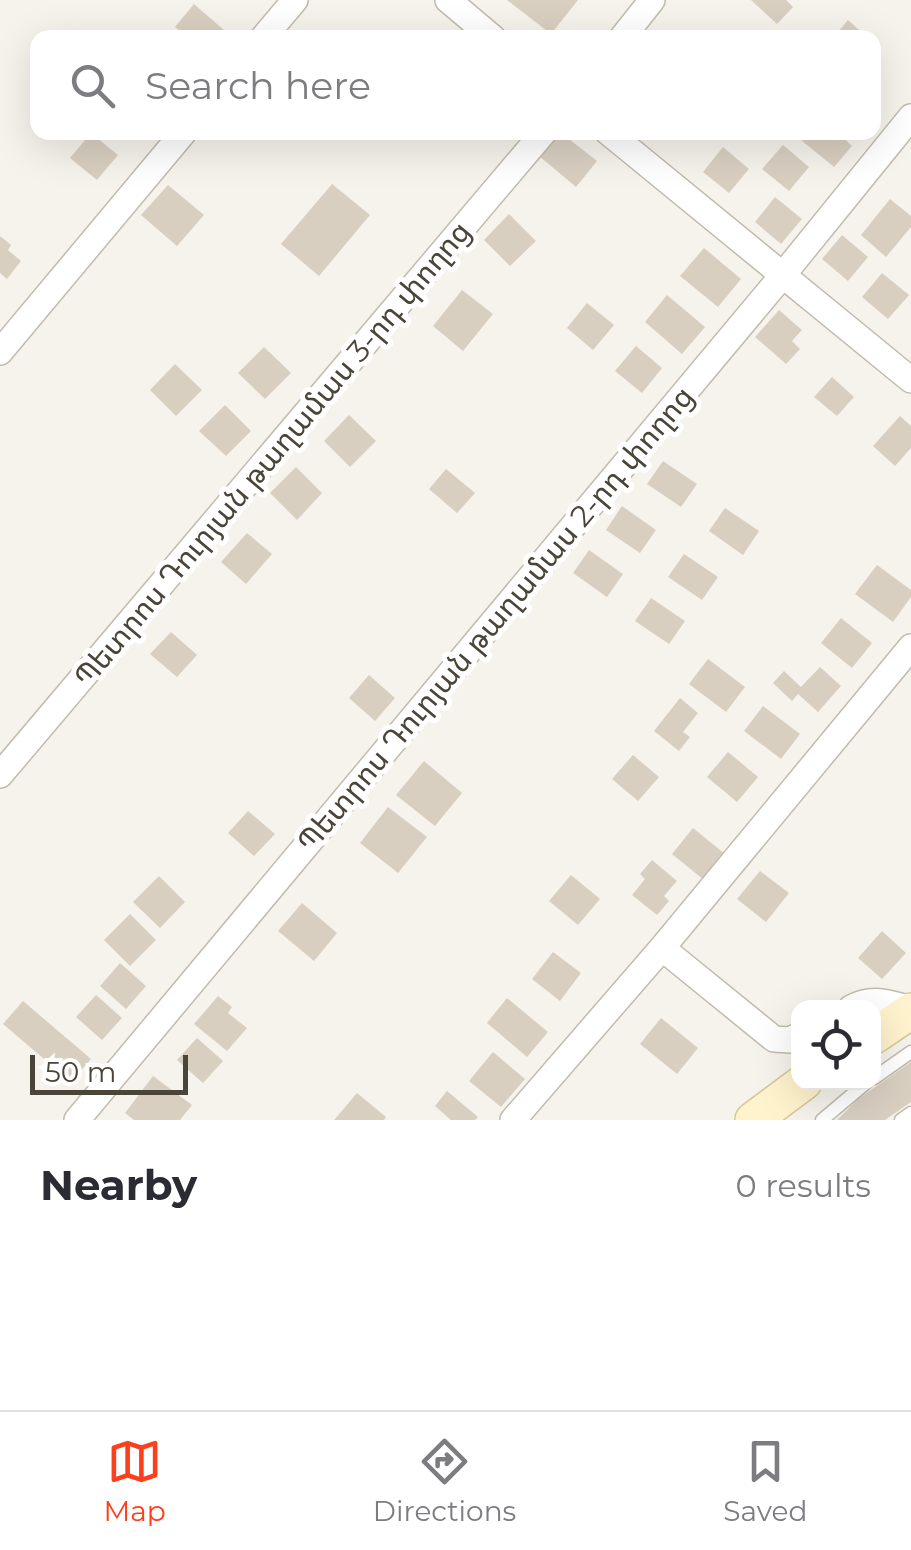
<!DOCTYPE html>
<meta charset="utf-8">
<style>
body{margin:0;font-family:Montserrat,"Noto Sans Armenian",sans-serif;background:#f7f7f7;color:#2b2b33}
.controls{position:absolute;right:30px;bottom:30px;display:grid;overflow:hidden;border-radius:20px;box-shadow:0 10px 40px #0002}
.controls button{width:90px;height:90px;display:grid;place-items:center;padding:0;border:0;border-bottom:2px solid #e1e1e2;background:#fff;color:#2b2b33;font:50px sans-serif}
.scale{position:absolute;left:30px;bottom:25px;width:158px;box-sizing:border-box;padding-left:10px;border:5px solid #4b4439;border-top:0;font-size:28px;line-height:35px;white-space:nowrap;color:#4b4439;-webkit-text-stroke:8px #fff;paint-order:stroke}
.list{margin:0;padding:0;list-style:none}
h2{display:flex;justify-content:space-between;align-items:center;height:130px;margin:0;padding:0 40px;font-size:42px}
h2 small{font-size:32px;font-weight:400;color:#7c7c81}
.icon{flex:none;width:55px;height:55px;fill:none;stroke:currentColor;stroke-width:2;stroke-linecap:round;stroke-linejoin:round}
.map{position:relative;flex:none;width:911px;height:1120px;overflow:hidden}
.search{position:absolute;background:#fff;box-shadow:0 10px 40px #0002;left:30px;right:30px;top:30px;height:110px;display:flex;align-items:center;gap:25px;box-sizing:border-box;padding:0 35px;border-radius:20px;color:#7c7c81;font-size:38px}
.sheet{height:290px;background:#fff}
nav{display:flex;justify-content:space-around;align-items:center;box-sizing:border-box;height:140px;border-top:2px solid #e1e1e2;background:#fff;font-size:28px;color:#7c7c81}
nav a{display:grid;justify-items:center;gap:5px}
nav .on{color:#fc3f1d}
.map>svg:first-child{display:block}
.building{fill:#d8cfc1}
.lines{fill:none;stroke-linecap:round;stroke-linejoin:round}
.lane-casing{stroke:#c2bbae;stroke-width:15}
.street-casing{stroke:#c2bbae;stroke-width:28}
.secondary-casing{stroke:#d6c79b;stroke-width:38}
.lane{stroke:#fff;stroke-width:12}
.street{stroke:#fff;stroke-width:25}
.secondary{stroke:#fff3cd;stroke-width:35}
.labels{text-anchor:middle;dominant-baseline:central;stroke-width:10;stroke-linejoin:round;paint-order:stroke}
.street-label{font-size:30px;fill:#4b4439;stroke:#fff}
</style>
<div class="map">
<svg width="911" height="1120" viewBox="0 0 911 1120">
<rect width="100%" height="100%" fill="#f6f3ec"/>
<path class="building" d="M507,0H578L551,34Z
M751,0H786L793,7L777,24Z
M194,4L225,31L219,38H188L175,27Z
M848,20L868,38H833Z
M560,132L597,161L576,187L539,156Z
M809,132H837L852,146L834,167L802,141Z
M91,133L118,155L97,180L70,158Z
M783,145L809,167L789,191L762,169Z
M723,147L749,169L729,193L703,172Z
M332,184L370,215L319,276L281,244Z
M168,185L204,215L177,246L141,215Z
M775,197L802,219L781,244L755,222Z
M890,199L911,216V227L886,257L861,235Z
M509,214L536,241L510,266L484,240Z
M842,235L868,257L848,281L822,259Z
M0,236L11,245L8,250L21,261L7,279L0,273Z
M704,248L741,279L718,307L680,276Z
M882,273L909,295L888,319L862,297Z
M462,290L493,314L463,351L433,326Z
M667,295L705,327L682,354L645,322Z
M587,303L614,325L593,350L567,328Z
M779,310L802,330L792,341L800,349L786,364L755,337Z
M636,346L662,368L642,393L615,371Z
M264,347L291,373L265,399L238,373Z
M175,364L202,390L176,416L150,390Z
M832,377L854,397L837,416L814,397Z
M225,405L251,431L226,456L199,431Z
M349,415L376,441L350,467L324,441Z
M900,416L911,426V448L895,466L873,446Z
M663,461L697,484L681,507L647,484Z
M296,467L322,493L297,520L270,493Z
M446,469L475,493L457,513L429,489Z
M622,506L656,530L640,553L606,530Z
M725,508L759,531L743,555L709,531Z
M247,533L272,554L246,584L221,562Z
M589,550L623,574L607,597L573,573Z
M684,554L718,577L702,600L668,577Z
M877,565L911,590V597L893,622L855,594Z
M651,598L685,621L669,644L635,621Z
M841,618L872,643L852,668L821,643Z
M171,632L197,655L177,677L150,654Z
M708,659L745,687L726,712L689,684Z
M820,667L841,686L818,712L798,694L792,701L773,683L784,671L801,687Z
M369,675L395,698L375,721L349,698Z
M680,698L698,713L683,732L690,737L679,751L654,731Z
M763,706L800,734L781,759L744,731Z
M728,752L758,777L737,802L707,777Z
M633,755L659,777L638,801L612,779Z
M424,761L462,793L435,826L396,795Z
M388,807L427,837L398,873L360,843Z
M248,811L275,834L254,856L228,833Z
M693,828L725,854L704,880L672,854Z
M652,860L677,881L664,896L669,901L657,915L632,895L645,879L640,874Z
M760,871L789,893L766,922L737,899Z
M571,875L600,899L578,925L549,901Z
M159,876L185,902L160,928L133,902Z
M302,903L337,933L314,961L278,931Z
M130,914L156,940L130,966L104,940Z
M882,931L906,953L882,979L858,958Z
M553,952L581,973L560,1001L532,979Z
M120,963L146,986L126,1009L100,986Z
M96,995L122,1018L102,1040L76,1017Z
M218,996L232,1007L228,1013L247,1028L227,1051L194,1024Z
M507,998L548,1032L527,1057L487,1023Z
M23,1001L91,1059L71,1082L3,1024Z
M661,1018L698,1048L677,1074L640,1044Z
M197,1038L223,1061L203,1083L177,1060Z
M493,1052L525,1079L501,1107L469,1081Z
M911,1062V1102L885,1120H837L858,1099Z
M153,1076L192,1105L180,1120H134L125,1113Z
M447,1091L478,1117L475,1120H451L435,1106Z
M357,1093L386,1117L384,1120H334Z"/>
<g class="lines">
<g class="lane-casing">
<path id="lane" d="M874,1078L911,1052
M822,1120L867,1082
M901,1120L911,1113"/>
</g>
<g class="street-casing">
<path id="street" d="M448,0L493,38
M263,38L295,0
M622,38L652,0
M608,132L911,380
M0,352L184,132
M0,775L544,132
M662,948L774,1039L790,1040L798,1036
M851,1008C873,996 888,1003 911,1009
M77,1120L782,276L911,117
M513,1120L662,948L911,647"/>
</g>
<g class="secondary-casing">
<path id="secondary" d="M874,1036L911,1011
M753,1120L804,1082"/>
</g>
<use href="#lane" class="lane"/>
<use href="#street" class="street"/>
<use href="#secondary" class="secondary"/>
</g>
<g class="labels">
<g class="street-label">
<text transform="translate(272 454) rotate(-50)">Պետրոս Դուրյան թաղամաս 3-րդ փողոց</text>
<text transform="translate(495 619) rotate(-50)">Պետրոս Դուրյան թաղամաս 2-րդ փողոց</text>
</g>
</g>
</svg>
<div class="controls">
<button><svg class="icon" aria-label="locate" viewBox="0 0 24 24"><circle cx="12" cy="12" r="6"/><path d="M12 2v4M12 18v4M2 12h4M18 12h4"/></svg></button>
</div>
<div class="scale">50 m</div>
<div class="search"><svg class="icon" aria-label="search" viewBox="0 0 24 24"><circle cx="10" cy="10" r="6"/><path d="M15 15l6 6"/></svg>Search here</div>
</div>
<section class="sheet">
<h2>Nearby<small>0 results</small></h2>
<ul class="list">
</ul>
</section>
<nav>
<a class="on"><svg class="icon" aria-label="map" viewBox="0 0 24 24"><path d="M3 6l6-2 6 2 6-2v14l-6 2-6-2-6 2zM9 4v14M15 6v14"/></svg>Map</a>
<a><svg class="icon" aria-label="directions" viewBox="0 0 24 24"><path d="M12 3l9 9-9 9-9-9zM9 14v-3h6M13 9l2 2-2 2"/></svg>Directions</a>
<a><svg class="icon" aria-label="saved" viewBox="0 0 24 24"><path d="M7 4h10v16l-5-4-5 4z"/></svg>Saved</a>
</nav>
